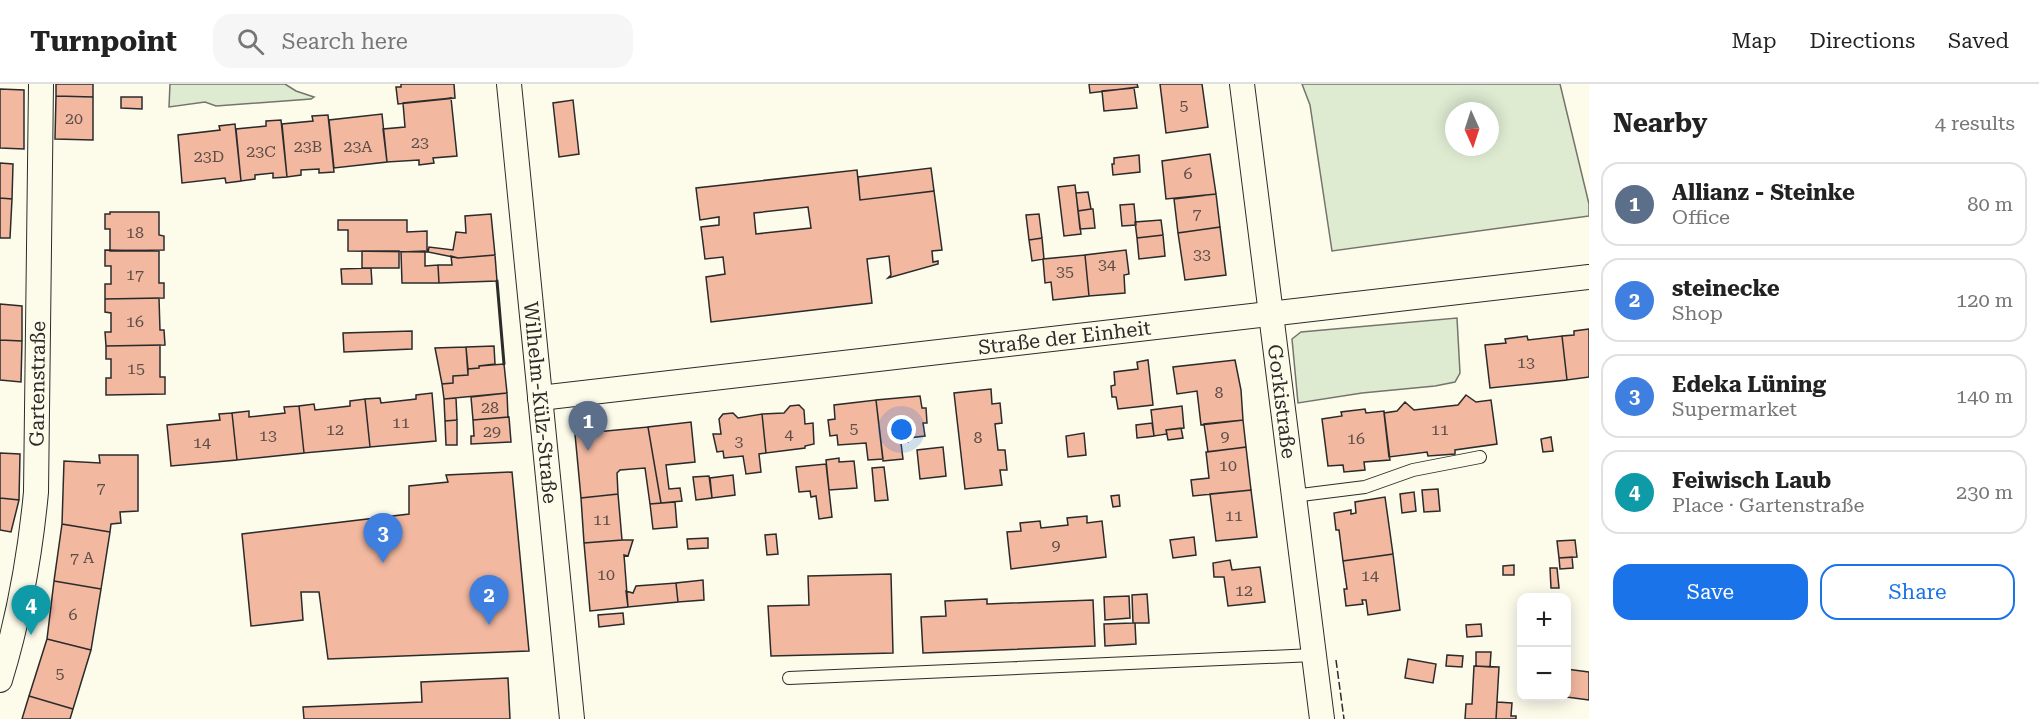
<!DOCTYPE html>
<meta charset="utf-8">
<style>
body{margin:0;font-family:"Roboto Serif",serif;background:#f6f6f6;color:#222}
.controls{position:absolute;right:18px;bottom:18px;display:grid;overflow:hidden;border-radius:12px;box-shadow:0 3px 15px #0003}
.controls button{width:54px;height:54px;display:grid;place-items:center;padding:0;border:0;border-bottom:2px solid #e0e0e0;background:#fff;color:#222;font:30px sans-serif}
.compass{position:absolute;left:1445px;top:18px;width:54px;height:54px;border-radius:50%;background:#fff;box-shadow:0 3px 15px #0003;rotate:177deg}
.you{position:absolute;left:902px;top:346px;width:21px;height:21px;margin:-15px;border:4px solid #fff;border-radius:50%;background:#1a73e8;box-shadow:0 0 0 9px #1a73e833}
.badge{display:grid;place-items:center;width:39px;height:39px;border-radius:50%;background:#1a73e8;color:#fff;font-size:20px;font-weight:700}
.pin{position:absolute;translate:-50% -50px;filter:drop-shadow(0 2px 3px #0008)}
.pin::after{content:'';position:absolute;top:32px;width:21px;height:18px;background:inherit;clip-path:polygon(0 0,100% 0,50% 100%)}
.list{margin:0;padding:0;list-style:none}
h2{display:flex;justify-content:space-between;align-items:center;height:78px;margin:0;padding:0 24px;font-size:26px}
h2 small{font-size:20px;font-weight:400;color:#767676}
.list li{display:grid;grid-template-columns:39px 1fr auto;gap:18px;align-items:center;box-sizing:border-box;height:84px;margin:0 12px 12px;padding:0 12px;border:2px solid #e0e0e0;border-radius:18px}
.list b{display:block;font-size:22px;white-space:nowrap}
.list p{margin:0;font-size:20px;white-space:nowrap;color:#767676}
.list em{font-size:20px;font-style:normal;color:#767676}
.actions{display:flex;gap:12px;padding:18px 24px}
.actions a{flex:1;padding:14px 0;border:2px solid #1a73e8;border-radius:18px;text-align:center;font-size:21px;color:#1a73e8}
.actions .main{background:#1a73e8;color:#fff}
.icon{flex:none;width:33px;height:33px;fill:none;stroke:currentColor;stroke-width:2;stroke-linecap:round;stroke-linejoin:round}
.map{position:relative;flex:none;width:1589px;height:635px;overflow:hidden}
header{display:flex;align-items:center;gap:36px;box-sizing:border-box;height:84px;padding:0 30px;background:#fff;border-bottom:2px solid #e0e0e0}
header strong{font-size:28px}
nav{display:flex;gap:33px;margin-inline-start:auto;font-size:21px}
.search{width:420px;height:54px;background:#f6f6f6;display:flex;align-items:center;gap:15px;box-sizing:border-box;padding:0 21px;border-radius:18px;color:#767676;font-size:22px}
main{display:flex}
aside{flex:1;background:#fff}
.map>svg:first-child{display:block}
.green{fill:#deebd1;stroke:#74746e;stroke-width:1.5;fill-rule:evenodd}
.building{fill:#f2b8a0;stroke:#2b2b2b;stroke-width:1.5;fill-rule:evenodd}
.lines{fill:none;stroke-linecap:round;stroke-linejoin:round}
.lane-casing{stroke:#2b2b2b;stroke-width:14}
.street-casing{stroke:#2b2b2b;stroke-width:26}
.lane{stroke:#fdfbea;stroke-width:12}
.street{stroke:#fdfbea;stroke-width:24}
.fence{stroke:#2b2b2b;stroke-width:1.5;stroke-dasharray:8 3;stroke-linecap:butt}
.wall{stroke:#2b2b2b;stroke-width:3}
.labels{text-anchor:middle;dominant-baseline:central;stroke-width:4.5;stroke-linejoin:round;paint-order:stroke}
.number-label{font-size:16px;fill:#5d4e48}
.street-label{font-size:20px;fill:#2b2b2b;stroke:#fdfbea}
</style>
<header>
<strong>Turnpoint</strong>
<div class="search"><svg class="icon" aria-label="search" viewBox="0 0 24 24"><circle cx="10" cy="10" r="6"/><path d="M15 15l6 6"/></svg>Search here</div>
<nav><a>Map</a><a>Directions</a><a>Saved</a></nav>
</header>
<main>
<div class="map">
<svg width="1589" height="635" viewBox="0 0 1589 635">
<rect width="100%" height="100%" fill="#fdfbea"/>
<path class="green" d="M170,0H285L296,7L314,13L311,15L216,22L205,18L169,23Z
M1302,0H1560L1589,120V132L1332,167L1310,21ZM1454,27H1490V63H1454Z
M1457,234L1460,289L1455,298L1435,302L1362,309L1298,319L1292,255L1301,248Z"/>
<path class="building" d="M56,0H93V13L56,12Z
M401,0H454L455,14L398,20L396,3H401Z
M1089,0H1137L1138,3L1090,9Z
M1160,0H1202L1208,43L1166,49Z
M1134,4L1137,24L1104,27L1102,7Z
M0,5L24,6V65L0,64Z
M56,12L93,13V56L55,55Z
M121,13H142V25L121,24Z
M451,14L457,72L433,74L434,79L419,81V76L387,78L383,45L405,43L403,19Z
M573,16L579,70L559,73L553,19Z
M382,30L387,78L334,84L329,36Z
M328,31L334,88L319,89V85L301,86V91L287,93L282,40L313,37L312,32Z
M281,36L287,93L273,94V89L255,91V95L241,97L236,45L266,42V37Z
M235,40L241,97L226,99L225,94L182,99L178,51L220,46L219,42Z
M1210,70L1216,110L1166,115L1162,77Z
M1139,71L1140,88L1113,91L1112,80H1114V74Z
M0,79L13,80L12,115L0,114Z
M931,84L934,107L860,116L858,93Z
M857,86L860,116L934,107L942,166L932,167L933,178L938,177V180L888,194L891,191L889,172L867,175L872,219L711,238L706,193L725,190L723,173L705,175L701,143L719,141V133L700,136L696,104ZM808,123L811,144L756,150L754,129Z
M1075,101L1081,150L1064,152L1058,103Z
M1088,108L1091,125L1078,127L1076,109Z
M1216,110L1220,143L1178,149L1174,115Z
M0,114L12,115L10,154H0Z
M1134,120L1136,141L1122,142L1120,121Z
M1091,125H1093L1095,144L1080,145L1078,127Z
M110,128H159V151L164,152V166L110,167V145H105V130H110Z
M491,130L495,171L458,174L428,168L429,163L453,166L456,148L466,149L465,132Z
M1039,130L1042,154L1029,156L1026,131Z
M338,136H407V148L427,147V168L348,167V146H338Z
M1161,136L1163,151L1137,154L1135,138Z
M1220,143L1226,191L1185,196L1178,149Z
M1163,151L1165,172L1139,175L1137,154Z
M1042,154L1044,175L1032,177L1029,156Z
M105,166L159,167V199H164V214L105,215V200H111V182H105Z
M1126,166L1129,190L1124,191L1125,209L1089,212L1085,171Z
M362,167H399V184H362Z
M425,167V182L438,181L439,199H402L401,168Z
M495,171L497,197L439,199L438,181H452L451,172L458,174Z
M1085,171L1089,212L1053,216L1051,198L1045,199L1043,175Z
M371,184L372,200H342L341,185Z
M159,214L160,246H164L165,261L106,262L105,248H111V229L105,228V215Z
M0,220L22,222V257L0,256Z
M1589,245V293L1567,296L1562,252L1574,251V247Z
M412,247V265L344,268L343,249Z
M1527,252L1528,256L1562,252L1567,296L1490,304L1485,261L1506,259L1505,255Z
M0,256L22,257L21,298L0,296Z
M160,261V293H165V310L106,311V294H111V275H106V262Z
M494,262L495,280L479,282V284L468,285L466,263Z
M466,263L468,291L453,292V299L442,300L435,264Z
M1148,276L1153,321L1118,325L1116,313H1112L1111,302L1115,301L1114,288L1138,285L1137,278Z
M1235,276L1241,306L1243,336L1201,341L1197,307L1177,310L1173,283Z
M504,280L507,309L444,315L442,300L453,299V292L468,291V285L479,284V282Z
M991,305L992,320L1000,319L1002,339L995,340L998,366H1005L1007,386H1000L1002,401L965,405L954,309Z
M432,309L436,357L370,363L365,315L380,314L381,319L416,315V311Z
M507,309L508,333L473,336L471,313Z
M1466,311L1476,318L1491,316L1497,360L1455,366V370L1428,372L1427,368L1389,373L1384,329L1397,327L1405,318L1414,326L1458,321Z
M920,312L922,324H926L927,339H923L925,352L908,354V358L901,359L903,375L883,377L876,316Z
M456,314L457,336L445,337L444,315Z
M365,315L370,363L304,369L299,322L314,320L315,326L350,322V317Z
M876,316L883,375L868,376L866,359L838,361L837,351L830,352L828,336L835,335L834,321Z
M799,321L804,326L805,340L813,339L814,360L805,362V364L766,369L762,330L784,329L790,322Z
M299,322L304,369L237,376L232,329L249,327V333L285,329L284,323Z
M1182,322L1184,344L1166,346L1167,350L1154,352L1151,326Z
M1365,325L1366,329L1384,327L1390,376L1364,378L1365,386L1344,388L1343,381L1328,382L1322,335L1342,332L1341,328Z
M232,329L237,376L171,382L167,341L220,336L219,330Z
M733,329L738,334L762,330L766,369L759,370L761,388L746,390L743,372L724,374L723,367L717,368L713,350H721L719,335L723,330Z
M509,333L511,358L471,360V352H474L473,336Z
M457,336V361H446L445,337Z
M1243,336L1246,363L1208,368L1204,340Z
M691,338L695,378L666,381L669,405L680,404L682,417L661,419L648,343Z
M1152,339L1154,352L1137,354L1136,341Z
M648,343L661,419L650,420L645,384L620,386L617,389L618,410L581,414L575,350Z
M1181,344L1183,354L1168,356L1166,346Z
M1084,349L1086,371L1068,373L1066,352Z
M1551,353L1553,367L1543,368L1541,355Z
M943,363L946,392L920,395L917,366Z
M1246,363L1251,406L1193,412L1191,396L1209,394L1206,368Z
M0,369L20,370L19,416L0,414Z
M99,371H138V427L120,428L121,439L111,440L110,448L62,440L64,377L100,379Z
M839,374V378L854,377L857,404L829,406L826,376Z
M826,380L832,433L819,435L816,412L811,413L810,407L799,408L796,383Z
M884,383L888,416L875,417L872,384Z
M512,388L529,567L328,575L319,508H301L303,536L251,542L242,450L409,430V402L448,398L446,391Z
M733,391L735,411L712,414L710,394Z
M709,392L712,414L696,416L693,393Z
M1438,405L1440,427L1424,428L1422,406Z
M1251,406L1257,453L1216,457L1210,410Z
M1414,408L1416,427L1402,429L1400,410Z
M618,410L622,456L584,459L581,414Z
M1119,411L1120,422L1113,423L1111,412Z
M1385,413L1393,470L1343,477L1339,446H1336L1334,429L1351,426V430L1356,429L1355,418Z
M0,414L19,416L11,448L0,446Z
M675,418L677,443L653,445L650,420Z
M1087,432V439L1102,437L1106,473L1011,485L1007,448L1021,447L1020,439L1040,437L1041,444L1068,441L1067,434Z
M62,440L110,448L101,505L54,497Z
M776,450L778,470L767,471L765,451Z
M1194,453L1196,471L1173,474L1170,456Z
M708,454V464L688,465L687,455Z
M622,456H633L628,472L624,471L628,523L590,527L584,459Z
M1575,456L1577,473L1559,474L1557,457Z
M1393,470L1400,526L1368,531L1366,516H1362L1363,520L1346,522L1344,505H1347L1343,477Z
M1572,473L1573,484L1560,485L1559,474Z
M1230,476L1232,486L1260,483L1265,518L1228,522L1224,493H1214L1213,479Z
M1514,481V491H1503V482Z
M1550,484H1557L1559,504H1551Z
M891,490L893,569L771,572L768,522L809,521L808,492Z
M703,496L704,516L678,518L676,499Z
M54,497L101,505L91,566L47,555Z
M676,499L678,518L628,523L626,507L633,509L636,502Z
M1147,510L1149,539H1133L1132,511Z
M1129,512L1130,534L1105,536L1104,513Z
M987,515V520L1093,516L1095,562L923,569L921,533L946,532L945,517Z
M623,529L624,540L599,543L598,531Z
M1133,539H1135L1136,560L1105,562L1104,540Z
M1481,540L1482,552L1467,553L1466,541Z
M47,555L91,566L73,625L29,612Z
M1476,568H1491L1490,583L1476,582Z
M1447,571L1463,572L1462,583L1446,582Z
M1408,575L1436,580L1433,599L1405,594Z
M1474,582L1499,583L1496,635H1465L1466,620H1472Z
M1566,585L1589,588V616L1559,612H1566Z
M508,594L510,635H304L303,623L422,618L421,598Z
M29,612L73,625L70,635H22Z
M1497,618L1512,619L1511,632H1516V635H1496Z"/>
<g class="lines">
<g class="lane-casing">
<path id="lane" d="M1293,412L1365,403L1413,386L1480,373
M789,594L1314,571"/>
</g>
<g class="street-casing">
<g id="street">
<path id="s1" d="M509,0L572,635"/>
<path id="s2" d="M1242,0L1322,635"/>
<path id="s3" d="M540,314L1589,193"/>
<path id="s4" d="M0,596C19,534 30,472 36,408L41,0"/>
</g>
</g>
<use href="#lane" class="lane"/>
<use href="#street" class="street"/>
<path class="fence" d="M1336,576L1344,635"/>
<path class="wall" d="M497,197L504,280"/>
</g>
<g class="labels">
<g class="number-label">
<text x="1184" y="21">5</text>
<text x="74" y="34">20</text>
<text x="420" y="58">23</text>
<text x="308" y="62">23B</text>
<text x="358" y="62">23A</text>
<text x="261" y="67">23C</text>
<text x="209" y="72">23D</text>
<text x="1188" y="89">6</text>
<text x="1197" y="129">7</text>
<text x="135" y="148">18</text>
<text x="1202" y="170">33</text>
<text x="1107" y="180">34</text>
<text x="1065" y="187">35</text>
<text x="135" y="190">17</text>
<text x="135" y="237">16</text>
<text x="1526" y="278">13</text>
<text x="136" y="284">15</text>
<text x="1219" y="308">8</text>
<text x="490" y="323">28</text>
<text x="401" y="338">11</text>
<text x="854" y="344">5</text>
<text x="335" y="345">12</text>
<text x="1440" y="345">11</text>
<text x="492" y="347">29</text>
<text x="789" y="350">4</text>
<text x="268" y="351">13</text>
<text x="1225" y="352">9</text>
<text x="978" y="353">8</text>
<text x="1356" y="354">16</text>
<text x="739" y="357">3</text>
<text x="202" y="358">14</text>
<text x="1228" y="381">10</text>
<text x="101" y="403">7</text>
<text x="1234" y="431">11</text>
<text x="602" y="435">11</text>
<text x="1056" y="461">9</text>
<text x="82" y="473">7 A</text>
<text x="606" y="490">10</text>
<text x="1370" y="491">14</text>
<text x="1244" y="506">12</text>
<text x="73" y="530">6</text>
<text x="60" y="589">5</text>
</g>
<g class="street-label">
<text stroke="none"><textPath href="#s3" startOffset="528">Straße der Einheit</textPath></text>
<text stroke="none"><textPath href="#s4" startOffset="300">Gartenstraße</textPath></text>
<text stroke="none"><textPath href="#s1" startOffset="320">Wilhelm-Külz-Straße</textPath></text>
<text stroke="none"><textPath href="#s2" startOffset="320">Gorkistraße</textPath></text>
</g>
</g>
</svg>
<div class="controls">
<button>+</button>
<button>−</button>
</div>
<svg class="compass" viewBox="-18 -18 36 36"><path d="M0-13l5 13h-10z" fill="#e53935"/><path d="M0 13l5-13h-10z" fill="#767676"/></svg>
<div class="you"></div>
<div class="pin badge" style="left:588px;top:367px;background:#5c6f8a">1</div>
<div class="pin badge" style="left:489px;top:541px;background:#3f7fe0">2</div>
<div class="pin badge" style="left:383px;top:479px;background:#3f7fe0">3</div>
<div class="pin badge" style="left:31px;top:551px;background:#0f9aa8">4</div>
</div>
<aside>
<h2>Nearby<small>4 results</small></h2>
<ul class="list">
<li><span class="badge" style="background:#5c6f8a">1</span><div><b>Allianz - Steinke</b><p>Office</p></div><em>80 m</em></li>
<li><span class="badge" style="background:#3f7fe0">2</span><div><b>steinecke</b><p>Shop</p></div><em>120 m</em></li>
<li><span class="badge" style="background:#3f7fe0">3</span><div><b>Edeka Lüning</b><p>Supermarket</p></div><em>140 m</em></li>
<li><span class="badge" style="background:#0f9aa8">4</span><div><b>Feiwisch Laub</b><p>Place · Gartenstraße</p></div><em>230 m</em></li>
</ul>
<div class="actions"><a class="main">Save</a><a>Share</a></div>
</aside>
</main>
